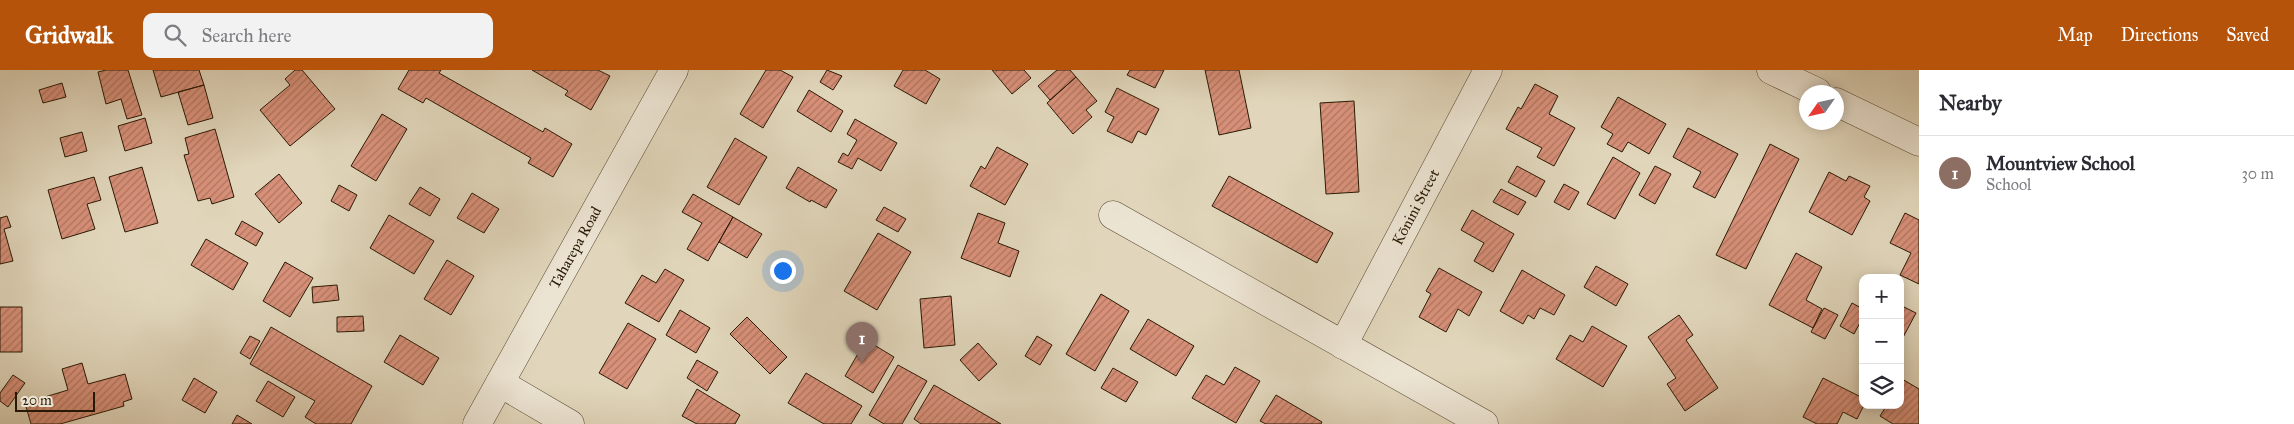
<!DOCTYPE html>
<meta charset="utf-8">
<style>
body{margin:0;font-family:"IM FELL Great Primer",serif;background:#f2f2f3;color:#2b2b33}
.controls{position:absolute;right:15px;bottom:15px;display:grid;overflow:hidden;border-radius:10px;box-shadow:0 2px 12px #0003}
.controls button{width:45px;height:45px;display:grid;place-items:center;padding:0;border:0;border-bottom:1px solid #e1e1e2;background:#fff;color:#2b2b33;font:25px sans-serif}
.compass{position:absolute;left:1799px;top:15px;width:45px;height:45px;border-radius:50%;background:#fff;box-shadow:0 2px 12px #0003;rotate:236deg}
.scale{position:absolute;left:15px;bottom:12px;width:80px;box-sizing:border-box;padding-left:5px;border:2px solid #291904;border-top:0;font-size:14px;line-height:18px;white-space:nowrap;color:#291904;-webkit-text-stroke:4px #ece4d3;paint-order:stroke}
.you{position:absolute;left:782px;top:200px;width:18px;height:18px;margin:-12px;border:4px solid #fff;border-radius:50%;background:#1a73e8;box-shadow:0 0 0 8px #1a73e833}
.badge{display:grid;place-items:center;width:32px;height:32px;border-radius:50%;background:#b45309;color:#fff;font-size:16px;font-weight:700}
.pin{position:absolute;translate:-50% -41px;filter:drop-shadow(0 1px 2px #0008)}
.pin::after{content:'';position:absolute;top:26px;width:18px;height:15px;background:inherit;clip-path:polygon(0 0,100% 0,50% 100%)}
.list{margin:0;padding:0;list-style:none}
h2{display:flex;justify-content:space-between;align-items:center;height:65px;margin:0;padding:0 20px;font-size:21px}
h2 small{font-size:16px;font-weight:400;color:#7c7c81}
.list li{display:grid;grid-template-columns:32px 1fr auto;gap:15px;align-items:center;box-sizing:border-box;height:75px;padding:0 20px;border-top:1px solid #e1e1e2}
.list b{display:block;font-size:19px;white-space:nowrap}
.list p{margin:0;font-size:16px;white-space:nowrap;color:#7c7c81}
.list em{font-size:16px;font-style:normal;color:#7c7c81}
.icon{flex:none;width:28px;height:28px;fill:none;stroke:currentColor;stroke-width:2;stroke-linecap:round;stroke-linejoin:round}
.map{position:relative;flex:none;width:1919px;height:354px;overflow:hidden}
header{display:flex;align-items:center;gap:30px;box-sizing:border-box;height:70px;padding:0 25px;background:#b45309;color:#fff}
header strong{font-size:24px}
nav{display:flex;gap:28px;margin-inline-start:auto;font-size:18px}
.search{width:350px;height:45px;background:#f2f2f3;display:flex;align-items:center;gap:12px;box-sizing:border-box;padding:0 18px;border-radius:10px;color:#7c7c81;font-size:19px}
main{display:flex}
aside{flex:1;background:#fff}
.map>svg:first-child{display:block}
.building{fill:url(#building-hatch);stroke:#291904}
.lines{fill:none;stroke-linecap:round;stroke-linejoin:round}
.minor-casing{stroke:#574832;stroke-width:29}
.minor{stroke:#ece4d3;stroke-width:28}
.labels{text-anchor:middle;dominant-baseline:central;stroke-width:5;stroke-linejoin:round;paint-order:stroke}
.street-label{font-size:15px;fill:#291904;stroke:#ece4d3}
</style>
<header>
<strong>Gridwalk</strong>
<div class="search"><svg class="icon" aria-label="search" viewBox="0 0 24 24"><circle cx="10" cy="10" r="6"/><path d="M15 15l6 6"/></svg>Search here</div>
<nav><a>Map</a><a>Directions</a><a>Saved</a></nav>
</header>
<main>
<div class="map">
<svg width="1919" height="354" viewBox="0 0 1919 354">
<defs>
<pattern id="building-hatch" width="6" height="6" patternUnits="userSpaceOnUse" patternTransform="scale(1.25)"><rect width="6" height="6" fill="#d89079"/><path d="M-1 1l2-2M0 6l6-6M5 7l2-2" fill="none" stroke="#af7561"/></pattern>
</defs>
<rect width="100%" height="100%" fill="#e1d6bb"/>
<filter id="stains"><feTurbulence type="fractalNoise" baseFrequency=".004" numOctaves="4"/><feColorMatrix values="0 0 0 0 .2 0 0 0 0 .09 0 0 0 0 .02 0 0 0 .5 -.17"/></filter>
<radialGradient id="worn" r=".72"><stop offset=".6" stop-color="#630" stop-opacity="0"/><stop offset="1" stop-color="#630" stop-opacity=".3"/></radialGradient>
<path class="building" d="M106,0H128L142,45L127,49L121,29L106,34L98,2Z
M153,0H199L204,15L161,27Z
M295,0H302L335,39L290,76L260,40L290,15L285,9Z
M409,0H441L439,3L543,62L545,58L572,74L553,107L528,93L531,88L426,28L423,33L398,19Z
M532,0H598L610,6L591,40L565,25L568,21Z
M766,0H780L793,7L763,58L740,44Z
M827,0L842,6L833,20L820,12Z
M903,0H925L940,9L926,34L894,16Z
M992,0H1024L1031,8L1012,24Z
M1057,0H1070L1076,7L1050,30L1038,16Z
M1130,0H1164L1155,18L1127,5Z
M1205,0H1239L1251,58L1219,65Z
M1076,7L1097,31L1086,40L1092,47L1073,64L1047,33Z
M62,13L66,27L43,33L39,20Z
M1535,14L1558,26L1549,44L1575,58L1554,96L1537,87L1542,78L1506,59L1518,37L1521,39Z
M204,15L213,48L188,55L178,22Z
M1117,18L1159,39L1146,65L1138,61L1132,73L1107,61L1114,47L1105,42Z
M809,20L843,41L831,62L797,41Z
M1618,27L1666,54L1649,84L1628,72L1622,82L1607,74L1613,64L1601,57Z
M1354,31L1359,122L1326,124L1320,33Z
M382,44L407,59L376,111L351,96Z
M145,48L152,73L125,81L118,56Z
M855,49L897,73L881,101L858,88L852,99L838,92L843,83L848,86L857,70L847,64Z
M1688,58L1738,84L1715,128L1693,117L1701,102L1673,87Z
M215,59L234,127L212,134L210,128L198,131L184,85L189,84L185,68Z
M82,62L87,81L65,87L60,68Z
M735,68L767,87L739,135L707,117Z
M1770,74L1799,89L1746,199L1716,185Z
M997,77L1028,94L1005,135L970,116L981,96L985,99Z
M1613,87L1640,103L1615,149L1587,134Z
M1517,96L1545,111L1536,127L1508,112Z
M1655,96L1671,104L1655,134L1639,125Z
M142,97L158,153L125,162L109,107Z
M798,97L837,120L826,138L811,130L810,132L786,118Z
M1829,102L1846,111L1849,106L1870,116L1864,127L1870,131L1852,165L1809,142Z
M279,104L302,133L279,153L255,124Z
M1229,106L1333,163L1317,193L1212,136Z
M94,107L101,130L87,134L95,159L62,169L48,120Z
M1564,114L1579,122L1569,140L1554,132Z
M339,115L357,125L349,141L331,131Z
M420,117L440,129L430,146L409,134Z
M1501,119L1526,132L1518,145L1493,132Z
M472,123L499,139L484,163L457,148Z
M693,124L733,147L708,191L687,179L702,153L682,142Z
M884,137L906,149L898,162L876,150Z
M1472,140L1514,164L1493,202L1474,191L1484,173L1461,160Z
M978,143L1005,153L998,173L1019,181L1010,207L961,188Z
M1905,143L1919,150V214L1900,205L1911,183L1890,173Z
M389,145L434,171L414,204L370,178Z
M7,146L11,157L4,159L13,191L0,194V148Z
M733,147L762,164L747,188L719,172Z
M242,151L263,163L256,176L235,164Z
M878,163L911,182L877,240L844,221Z
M206,169L248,193L233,220L191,195Z
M1796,183L1822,197L1806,230L1822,239L1813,258L1769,235Z
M447,190L474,206L451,245L424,229Z
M285,192L313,208L290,247L263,231Z
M1596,196L1628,214L1616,236L1584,217Z
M1439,198L1482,222L1469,246L1458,239L1446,262L1419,247L1431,224L1426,221Z
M665,199L684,210L659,252L625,233L642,205L656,213Z
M1522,200L1565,225L1554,245L1540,238L1534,249L1528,245L1523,254L1500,241Z
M337,215L339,230L313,233L312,217Z
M1101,224L1129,241L1095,301L1066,284Z
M951,226L955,275L924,278L920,229Z
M1852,233L1863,239V247L1854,264L1840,256Z
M1900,235L1916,243L1900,273Z
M0,237H22V282H0Z
M1824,238L1838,245L1825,269L1811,262Z
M680,240L710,258L696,283L666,265Z
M1679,245L1693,265L1686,270L1718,318L1685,341L1667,314L1676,308L1648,267Z
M363,246L364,261L337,262V247Z
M747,247L787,287L770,304L730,264Z
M1148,249L1194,276L1176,306L1130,279Z
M628,253L656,269L627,319L599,303Z
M1592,256L1627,276L1603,317L1556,289L1570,265L1583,272Z
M271,257L372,316L351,354H316L305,347L315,331L250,294Z
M400,265L439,288L423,315L384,292Z
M250,266L260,271L250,289L240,283Z
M1037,266L1052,275L1040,295L1025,286Z
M866,270L894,287L873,323L845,306Z
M978,273L997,294L979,311L960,290Z
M697,290L718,302L707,321L687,308Z
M82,293L88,314L125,304L132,329L123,332L124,336L60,354H31L25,333L68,320L62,299Z
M898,295L927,311L902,354H884L869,345Z
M1235,297L1260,311L1236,353L1192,328L1206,305L1224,315Z
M1113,298L1138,312L1126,332L1101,318Z
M806,303L862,336L851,354H824L788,333Z
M13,305L25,313L8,337L0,331V323Z
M194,308L217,322L205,343L182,330Z
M1823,308L1863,328L1864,335L1857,349L1843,342L1837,354H1817L1803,347Z
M1902,309L1919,319V354H1893L1880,346L1887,335H1900V313Z
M268,311L295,327L283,347L256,331Z
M934,315L1001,354H921L914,349Z
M697,319L740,345L735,354H697L682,346Z
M1276,325L1322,352L1321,354H1266L1260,351Z
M237,345L252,354H232Z"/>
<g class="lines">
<g class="minor-casing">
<g id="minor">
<path d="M1771,0L1817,22"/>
<path d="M1836,32L1919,72"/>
<path d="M1113,145L1484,354"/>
<path id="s1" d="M1343,275L1488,0"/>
<path d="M500,313L570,354"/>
<path id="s2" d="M477,354L674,0"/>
</g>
</g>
<use href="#minor" class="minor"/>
</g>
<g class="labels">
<g class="street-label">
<text stroke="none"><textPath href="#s1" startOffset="156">Kōnini Street</textPath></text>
<text stroke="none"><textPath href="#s2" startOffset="202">Taharepa Road</textPath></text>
</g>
</g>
<rect width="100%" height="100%" filter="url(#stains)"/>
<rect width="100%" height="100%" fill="url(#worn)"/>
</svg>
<div class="controls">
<button>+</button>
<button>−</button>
<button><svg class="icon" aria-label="layers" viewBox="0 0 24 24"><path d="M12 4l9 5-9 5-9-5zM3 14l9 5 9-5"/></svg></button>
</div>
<svg class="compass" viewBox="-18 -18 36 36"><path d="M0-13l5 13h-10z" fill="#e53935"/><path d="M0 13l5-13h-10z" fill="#7c7c81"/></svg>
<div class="scale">20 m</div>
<div class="you"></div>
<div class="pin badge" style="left:862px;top:293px;background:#8d6e63">1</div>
</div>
<aside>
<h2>Nearby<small></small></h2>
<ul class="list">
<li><span class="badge" style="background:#8d6e63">1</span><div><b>Mountview School</b><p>School</p></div><em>30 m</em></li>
</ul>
</aside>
</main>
